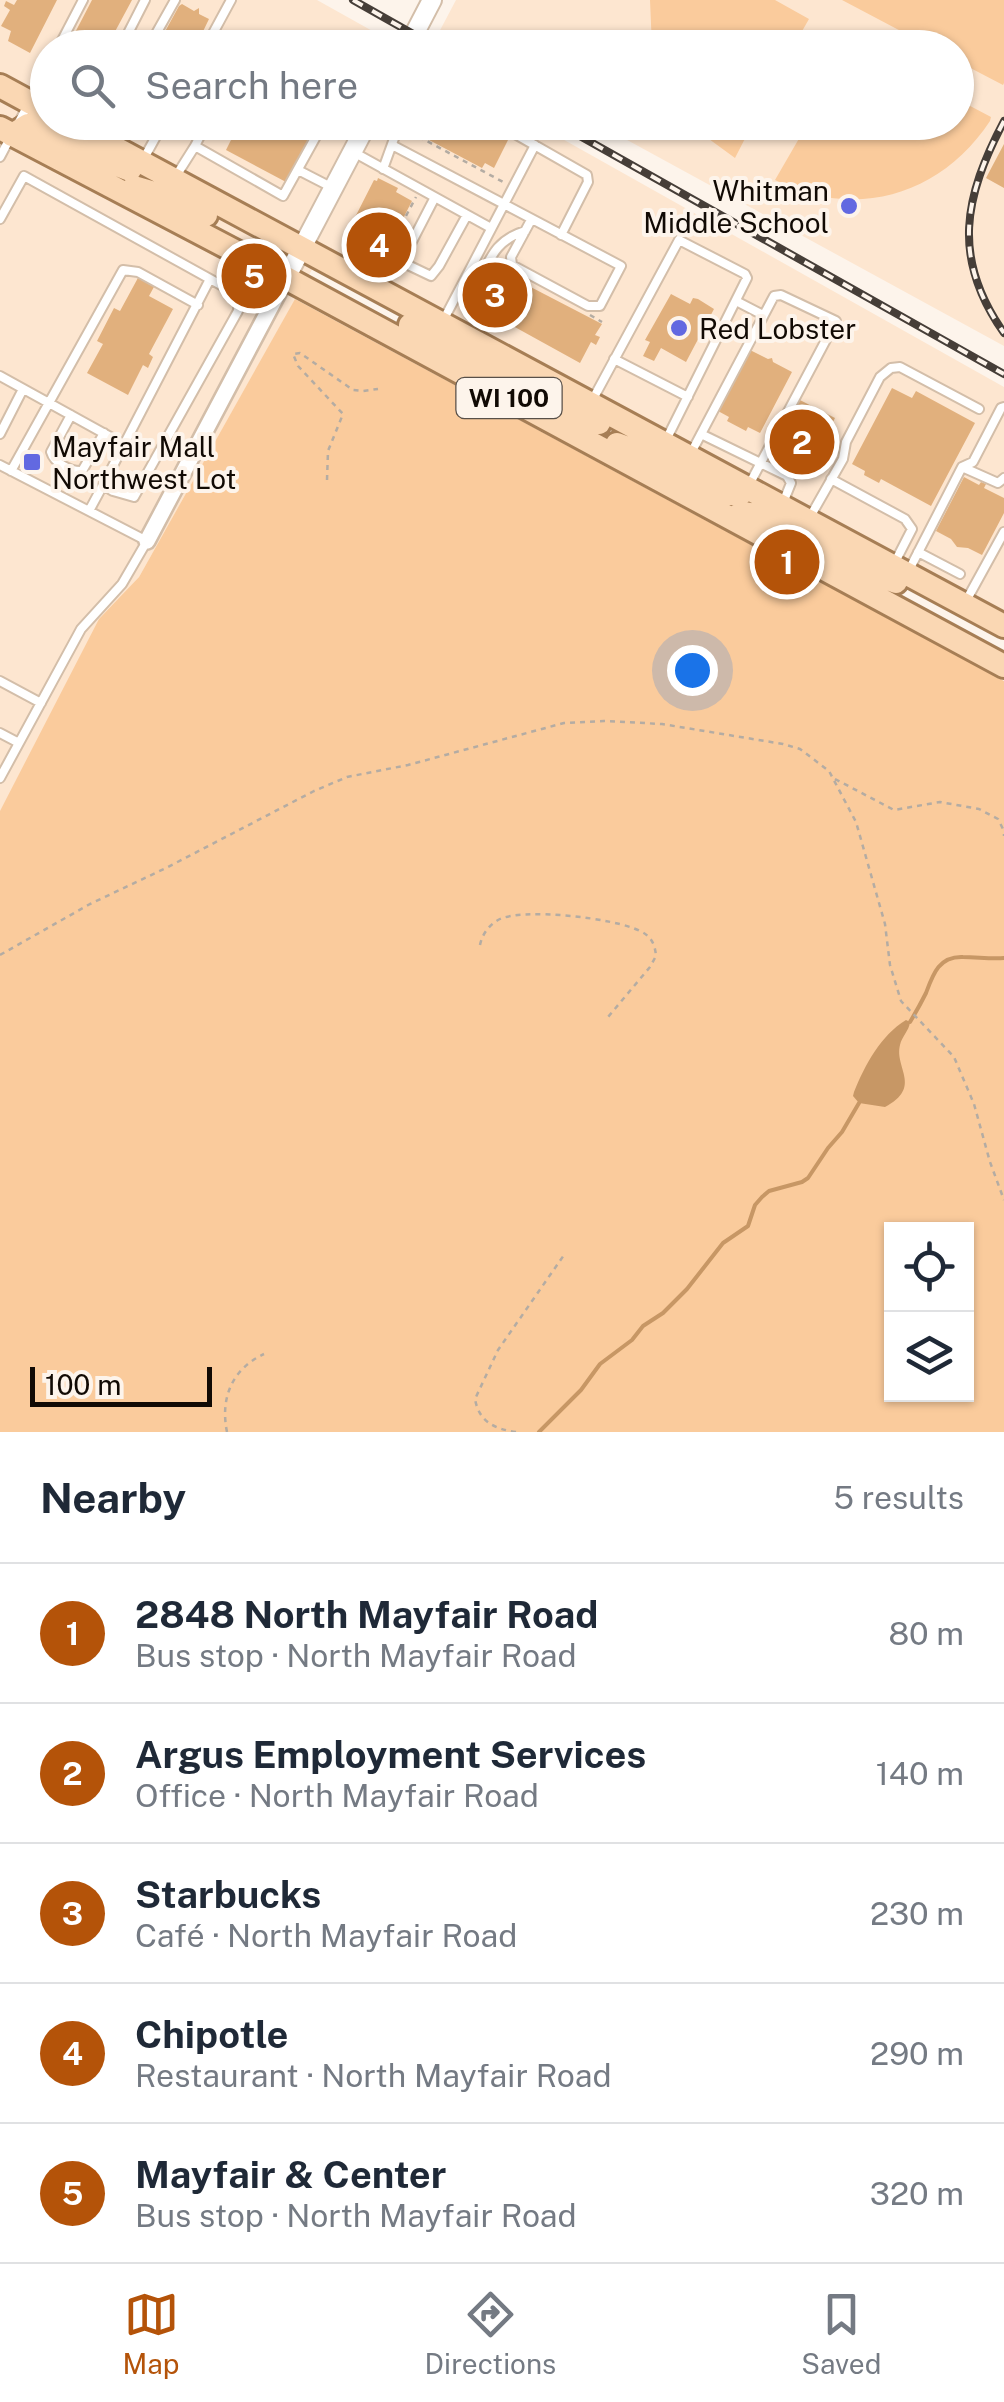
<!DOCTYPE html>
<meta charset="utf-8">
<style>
body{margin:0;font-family:"Public Sans",sans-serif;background:#f6f6f7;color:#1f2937}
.controls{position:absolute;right:30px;bottom:30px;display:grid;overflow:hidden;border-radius:0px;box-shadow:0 2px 8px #0004}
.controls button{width:90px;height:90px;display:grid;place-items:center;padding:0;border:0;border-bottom:2px solid #e0e1e3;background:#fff;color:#1f2937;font:50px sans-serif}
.scale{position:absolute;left:30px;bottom:25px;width:182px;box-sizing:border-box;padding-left:10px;border:5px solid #110a04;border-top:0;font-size:28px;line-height:35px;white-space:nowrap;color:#110a04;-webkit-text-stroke:8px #fdf4eb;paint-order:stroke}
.you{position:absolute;left:692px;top:670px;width:35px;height:35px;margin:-25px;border:8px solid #fff;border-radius:50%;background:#1a73e8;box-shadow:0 0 0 15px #1a73e833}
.badge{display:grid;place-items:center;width:65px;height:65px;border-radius:50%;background:#b45309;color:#fff;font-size:32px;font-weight:700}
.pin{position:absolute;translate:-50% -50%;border:5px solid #fff;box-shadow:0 2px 10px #0006}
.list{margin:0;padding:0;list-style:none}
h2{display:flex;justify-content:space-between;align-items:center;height:130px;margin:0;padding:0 40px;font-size:42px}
h2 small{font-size:32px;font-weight:400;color:#747a83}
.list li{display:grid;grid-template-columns:65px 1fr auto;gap:30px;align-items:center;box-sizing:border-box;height:140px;padding:0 40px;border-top:2px solid #e0e1e3}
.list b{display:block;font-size:38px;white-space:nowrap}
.list p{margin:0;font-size:32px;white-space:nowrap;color:#747a83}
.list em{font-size:32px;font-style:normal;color:#747a83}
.icon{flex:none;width:55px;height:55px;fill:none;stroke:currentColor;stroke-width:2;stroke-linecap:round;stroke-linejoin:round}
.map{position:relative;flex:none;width:1004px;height:1432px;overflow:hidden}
.search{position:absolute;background:#fff;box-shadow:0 2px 8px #0004;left:30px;right:30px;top:30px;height:110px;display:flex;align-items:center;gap:25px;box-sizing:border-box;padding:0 35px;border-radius:55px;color:#747a83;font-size:38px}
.sheet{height:830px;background:#fff}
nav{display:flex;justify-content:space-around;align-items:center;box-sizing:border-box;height:140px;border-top:2px solid #e0e1e3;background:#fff;font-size:28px;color:#747a83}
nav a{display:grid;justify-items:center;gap:5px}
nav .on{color:#b45309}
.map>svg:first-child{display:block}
.built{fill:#fde6d0}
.green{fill:#facb9c;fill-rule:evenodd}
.water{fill:#c79765}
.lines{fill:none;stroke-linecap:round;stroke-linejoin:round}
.stream{stroke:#c79765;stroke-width:4}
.building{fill:#e1b07d}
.service-casing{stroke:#d3bea9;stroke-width:12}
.minor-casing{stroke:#d3bea9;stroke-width:20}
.tertiary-casing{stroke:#d3bea9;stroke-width:22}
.primary-casing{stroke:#a67e55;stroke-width:28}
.path{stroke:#b4aca3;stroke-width:2.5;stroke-dasharray:5 5;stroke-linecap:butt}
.service{stroke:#fff;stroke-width:8}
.minor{stroke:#fff;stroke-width:15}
.tertiary{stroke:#fff;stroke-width:18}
.primary{stroke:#fad7b3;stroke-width:22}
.rail-casing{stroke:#463e38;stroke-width:8}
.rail{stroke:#fdf4eb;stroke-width:4;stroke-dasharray:11;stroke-linecap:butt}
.poi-dot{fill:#6269e1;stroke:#fdf4eb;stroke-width:4}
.labels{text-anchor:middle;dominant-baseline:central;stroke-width:8;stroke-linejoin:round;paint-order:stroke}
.shield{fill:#fdf4eb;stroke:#585049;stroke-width:2.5}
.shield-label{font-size:25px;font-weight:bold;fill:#110a04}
.poi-label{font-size:28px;fill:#110a04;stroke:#fdf4eb;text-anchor:start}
</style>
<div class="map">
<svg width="1004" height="1432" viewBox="0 0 1004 1432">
<rect width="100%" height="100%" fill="#fdf4eb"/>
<path class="built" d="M0,0H317L401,47L48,48V122L534,123L1004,387V618L323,250L139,577L102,618L0,812Z
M456,0H1004V346L596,123L956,122V48H459L437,36Z"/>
<path class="green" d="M650,0H775L809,19L793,47H652Z
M842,0H1004V83L1003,85L957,61L956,48L931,47Z
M957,99L991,117L990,121C941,195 856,221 775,180L808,123L956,122Z
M687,123H753L735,158Z
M295,299L1004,681V1432H0V811L99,619L139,577ZM892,1230H966V1394H892Z"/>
<path class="water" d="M906,1020L910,1022C909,1031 902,1036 900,1045C894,1068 923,1087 885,1107L859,1103L853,1096L854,1092C865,1065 881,1035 906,1020Z"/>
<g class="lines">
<path class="stream" d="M910,1022C916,1012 921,1003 926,993C933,974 939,956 963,957C977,957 990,959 1004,958
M539,1432L581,1390L600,1364L632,1340L643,1326L663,1313L687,1289L723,1243L748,1226L755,1205L762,1197L769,1191L802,1182L808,1178L828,1148L842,1132L859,1103"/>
</g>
<path class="building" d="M17,0H57L30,53L8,41L11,31L1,26L10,10L4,6L6,1L14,5Z
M92,0H132L111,39L127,48H67Z
M182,4L194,11L199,8V14L209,19L195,48H156L179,6Z
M240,122H318L286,182L226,150Z
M416,122H486L510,136L494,168L485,163L482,168L412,131Z
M1004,144V188L986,178Z
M378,178L398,188L396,192L412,201L384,256L346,235L374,180L377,181Z
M490,262L500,267L498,270L602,324L595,335L600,337L596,345L591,342L580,363L471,303L488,272L485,271Z
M139,276L155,285L149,296L173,309L149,354L153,357L148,368L143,365L128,395L87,373L103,344L97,341L114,308L120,311Z
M671,294L690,304L693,298L698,299L714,309L686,362L661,348L654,361L643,356L650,342L645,340Z
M750,350L768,359L772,358L773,362L792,372L760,433L748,427L746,431L727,421L729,417L718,411Z
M892,388L912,398L916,391L975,423L931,506L881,479L879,483L864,475L865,471L852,464Z
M796,398L835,418L811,465L772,445Z
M964,477L979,485L981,482L986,484L984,488L1004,498V513L982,555L968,548L957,547L951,539L936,531Z"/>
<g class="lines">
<g class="service-casing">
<path id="service" d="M122,45L145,0
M58,48L83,0
M148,48L175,0
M205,48L231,0
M239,48L244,37L263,48
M19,122L48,68
M139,122L158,133
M494,122L587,175L588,182L561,235
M392,145L621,266L600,306H588L512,265L511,257L531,220
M195,146L283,196L324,122
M355,153L491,228
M0,157L10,138
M143,160L164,122
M383,169L400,122
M298,170L333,188
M176,176L195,146L202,132L199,122
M435,197L403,259L410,266L431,276L439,266L467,215
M0,219L24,176L239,295L238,311L134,497L113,491L103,485L89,511
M462,285H474L478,282C491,257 496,240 525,231
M736,301L763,315
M443,321L535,145
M614,359L688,397
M0,376L125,445
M593,399L679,240L745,274L747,278L666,440
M71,415L51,452C54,463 71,472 82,471L104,433
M0,434L23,389
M701,434L787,476L791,483L783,503
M691,453L774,296L781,295L836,321L749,485
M0,465L147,541L122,584L81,629L0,778
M962,467L998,483L1004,478
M11,471L123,270L138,272L198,305
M831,479L905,519L912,529L894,564
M103,485L210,279
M810,517L843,459L846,442L880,377L891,368L900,367L979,409
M918,552L960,574
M909,570L962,467L973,462L1001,408L1004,407
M966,601L1004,532
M0,681L41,703
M0,733L19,743"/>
</g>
<g class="minor-casing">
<path id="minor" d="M147,541L286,278"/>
</g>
<g class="tertiary-casing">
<path id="tertiary" d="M407,48L432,0
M286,278L368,122"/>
</g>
<g class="primary-casing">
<path id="primary" d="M0,86L48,112
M67,122L1004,626
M0,128L286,278L1004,666
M12,135L28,125H36L102,159L130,170
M134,187L175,199L206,215
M410,325L562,409L599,423
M617,444L664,461L718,492L739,495L747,489
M732,518L743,513L763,516L861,569L896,582"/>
</g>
<path class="path" d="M410,132L505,183
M378,269L416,197
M590,315L602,322
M327,480L328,451L343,414L298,366L293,354L300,353L353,390L363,391L378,389
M835,779L894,810L940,802L979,809L998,819L1004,831
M1004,836V834
M480,945C482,935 488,926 498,920C522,907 615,918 640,931C651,936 655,944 656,956L650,967L608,1017
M0,955L90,904L166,868L314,791L347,777L408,765L564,723L604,721L662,724L783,744L800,749L829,771L856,822L885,924L890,965L901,1001L954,1057L974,1104L990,1162L1004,1200
M227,1432C220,1398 232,1369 264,1354
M516,1432C495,1429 479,1422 475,1399L498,1350L564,1255"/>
<use href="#service" class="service"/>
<use href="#minor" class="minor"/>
<use href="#tertiary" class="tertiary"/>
<use href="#primary" class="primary"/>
<g class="rail-casing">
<path id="rail" d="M353,0L438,48
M1004,121C964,197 951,258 1004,333
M555,122L1004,374"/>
</g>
<use href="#rail" class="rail"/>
</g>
<g class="poi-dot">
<circle cx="849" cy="206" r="10"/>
<circle cx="679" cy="328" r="10"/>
<rect x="22" y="452" width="20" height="20" rx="5"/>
</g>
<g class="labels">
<rect class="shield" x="456.5" y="378" width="105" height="40" rx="8"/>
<g class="shield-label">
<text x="509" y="398">WI 100</text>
</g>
<g class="poi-label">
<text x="829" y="190" text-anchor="end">Whitman<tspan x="829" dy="32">Middle School</tspan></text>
<text x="699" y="328">Red Lobster</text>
<text x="52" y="446">Mayfair Mall<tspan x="52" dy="32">Northwest Lot</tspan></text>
</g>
</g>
</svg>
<div class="controls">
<button><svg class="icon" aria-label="locate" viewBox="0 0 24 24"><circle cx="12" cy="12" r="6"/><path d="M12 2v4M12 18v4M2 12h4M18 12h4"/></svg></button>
<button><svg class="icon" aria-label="layers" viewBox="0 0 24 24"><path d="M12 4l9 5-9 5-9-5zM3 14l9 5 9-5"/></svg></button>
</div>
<div class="scale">100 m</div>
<div class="you"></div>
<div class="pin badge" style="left:787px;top:562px">1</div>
<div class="pin badge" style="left:802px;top:442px">2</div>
<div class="pin badge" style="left:495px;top:295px">3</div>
<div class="pin badge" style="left:379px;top:245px">4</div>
<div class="pin badge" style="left:254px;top:276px">5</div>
<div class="search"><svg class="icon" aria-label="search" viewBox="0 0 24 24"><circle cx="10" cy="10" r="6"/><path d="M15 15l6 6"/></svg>Search here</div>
</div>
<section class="sheet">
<h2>Nearby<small>5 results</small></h2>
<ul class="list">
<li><span class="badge">1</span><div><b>2848 North Mayfair Road</b><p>Bus stop · North Mayfair Road</p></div><em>80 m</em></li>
<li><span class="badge">2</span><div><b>Argus Employment Services</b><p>Office · North Mayfair Road</p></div><em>140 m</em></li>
<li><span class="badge">3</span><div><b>Starbucks</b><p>Café · North Mayfair Road</p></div><em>230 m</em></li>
<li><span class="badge">4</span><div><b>Chipotle</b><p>Restaurant · North Mayfair Road</p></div><em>290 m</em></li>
<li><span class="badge">5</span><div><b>Mayfair &amp; Center</b><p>Bus stop · North Mayfair Road</p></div><em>320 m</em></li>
</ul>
</section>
<nav>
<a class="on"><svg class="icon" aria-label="map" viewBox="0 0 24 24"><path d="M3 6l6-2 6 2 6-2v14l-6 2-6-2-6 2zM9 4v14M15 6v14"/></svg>Map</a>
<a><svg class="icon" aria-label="directions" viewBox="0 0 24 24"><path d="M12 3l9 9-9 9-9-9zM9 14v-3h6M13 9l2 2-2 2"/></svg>Directions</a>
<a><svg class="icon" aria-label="saved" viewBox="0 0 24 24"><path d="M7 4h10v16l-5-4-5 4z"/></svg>Saved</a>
</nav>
